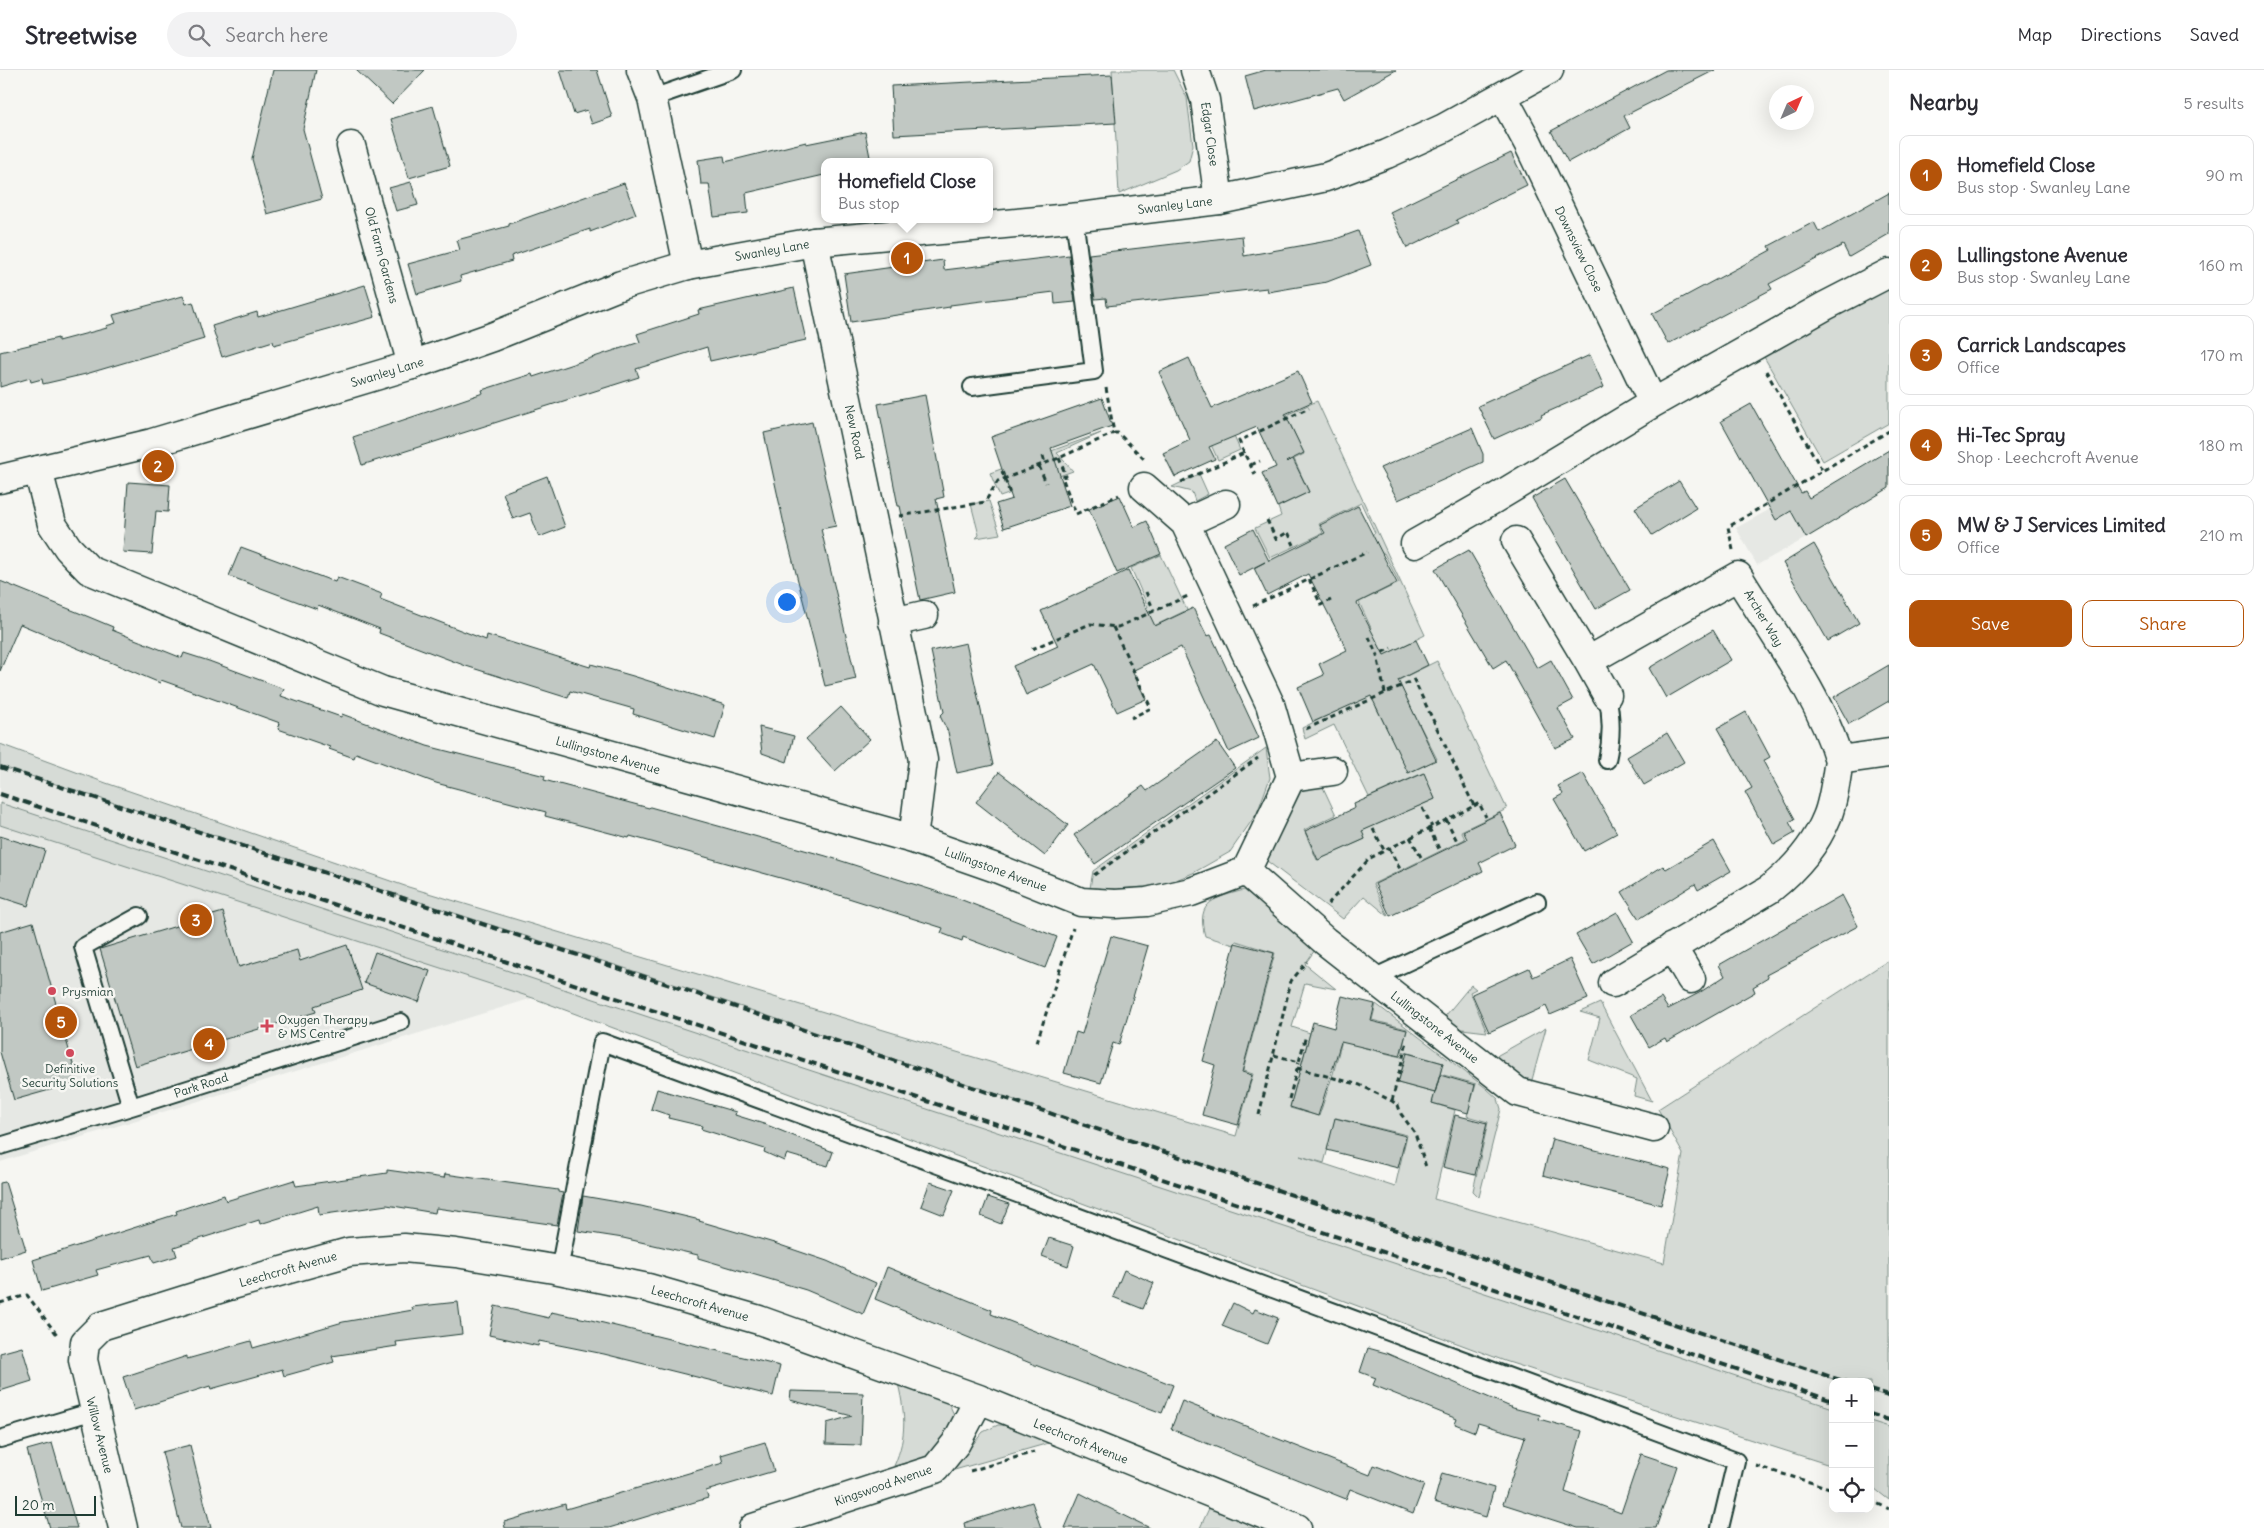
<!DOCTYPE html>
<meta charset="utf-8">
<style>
body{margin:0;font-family:Delius,sans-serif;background:#f2f2f3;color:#2b2b33}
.controls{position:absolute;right:15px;bottom:15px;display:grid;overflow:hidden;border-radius:10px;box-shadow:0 5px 20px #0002}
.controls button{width:45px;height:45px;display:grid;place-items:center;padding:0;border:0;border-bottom:1px solid #e1e1e2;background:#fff;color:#2b2b33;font:25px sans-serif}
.compass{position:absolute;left:1769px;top:15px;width:45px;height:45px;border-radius:50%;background:#fff;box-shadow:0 5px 20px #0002;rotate:44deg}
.scale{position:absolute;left:15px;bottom:12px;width:81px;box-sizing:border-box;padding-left:5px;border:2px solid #1f3d34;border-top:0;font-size:14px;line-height:18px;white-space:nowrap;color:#1f3d34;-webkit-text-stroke:4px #f6f6f2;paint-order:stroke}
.you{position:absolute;left:786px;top:531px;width:18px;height:18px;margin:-12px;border:4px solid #fff;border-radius:50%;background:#1a73e8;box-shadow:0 0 0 8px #1a73e833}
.badge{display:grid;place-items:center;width:32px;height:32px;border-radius:50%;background:#b45309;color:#fff;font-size:16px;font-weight:700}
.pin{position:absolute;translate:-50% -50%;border:2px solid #fff;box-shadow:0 1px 5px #0006}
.popup{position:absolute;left:821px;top:88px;width:172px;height:65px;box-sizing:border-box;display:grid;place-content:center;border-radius:10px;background:#fff;filter:drop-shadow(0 1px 4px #0005);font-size:16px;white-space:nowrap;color:#7c7c81}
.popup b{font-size:19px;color:#2b2b33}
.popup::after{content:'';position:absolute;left:50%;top:100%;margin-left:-10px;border:10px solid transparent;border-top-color:#fff}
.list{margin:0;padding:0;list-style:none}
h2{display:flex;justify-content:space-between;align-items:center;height:65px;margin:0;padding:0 20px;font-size:21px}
h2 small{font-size:16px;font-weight:400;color:#7c7c81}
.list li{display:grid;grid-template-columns:32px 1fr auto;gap:15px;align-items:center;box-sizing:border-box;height:80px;margin:0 10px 10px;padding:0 10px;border:1px solid #e1e1e2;border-radius:10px}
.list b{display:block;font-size:19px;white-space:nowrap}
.list p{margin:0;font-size:16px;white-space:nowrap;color:#7c7c81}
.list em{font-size:16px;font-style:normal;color:#7c7c81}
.actions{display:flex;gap:10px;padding:15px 20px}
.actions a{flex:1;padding:11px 0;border:1px solid #b45309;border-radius:10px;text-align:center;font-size:18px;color:#b45309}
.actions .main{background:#b45309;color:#fff}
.icon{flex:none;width:28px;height:28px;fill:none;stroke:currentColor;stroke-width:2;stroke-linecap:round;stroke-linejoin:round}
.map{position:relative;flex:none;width:1889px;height:1458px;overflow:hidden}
header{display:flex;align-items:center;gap:30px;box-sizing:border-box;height:70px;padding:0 25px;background:#fff;border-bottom:1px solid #e1e1e2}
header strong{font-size:24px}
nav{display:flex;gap:28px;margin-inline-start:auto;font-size:18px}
.search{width:350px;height:45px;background:#f2f2f3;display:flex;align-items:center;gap:12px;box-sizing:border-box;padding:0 18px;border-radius:28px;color:#7c7c81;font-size:19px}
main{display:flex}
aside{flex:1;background:#fff}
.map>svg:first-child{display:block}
.built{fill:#e6e8e4}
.green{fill:#d6dbd6;stroke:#7a8c85;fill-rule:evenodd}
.building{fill:#c1c8c3;stroke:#1f3d34}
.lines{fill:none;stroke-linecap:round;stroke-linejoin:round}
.lane-casing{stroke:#1f3d34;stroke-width:20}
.street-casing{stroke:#1f3d34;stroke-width:31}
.secondary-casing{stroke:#1f3d34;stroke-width:31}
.path{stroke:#1f3d34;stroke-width:3;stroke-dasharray:5 4;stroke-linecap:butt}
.lane{stroke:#f6f6f2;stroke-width:16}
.street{stroke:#f6f6f2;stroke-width:28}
.secondary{stroke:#f6f6f2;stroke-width:28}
.rail{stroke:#1f3d34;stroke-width:4;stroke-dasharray:8 4;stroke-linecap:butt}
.poi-dot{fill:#d1495b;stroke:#f6f6f2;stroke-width:2}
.labels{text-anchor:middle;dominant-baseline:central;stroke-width:5;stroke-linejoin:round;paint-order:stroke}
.street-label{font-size:12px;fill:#1f3d34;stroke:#f6f6f2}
.poi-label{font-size:12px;fill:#1f3d34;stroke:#f6f6f2;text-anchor:start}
</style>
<header>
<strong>Streetwise</strong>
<div class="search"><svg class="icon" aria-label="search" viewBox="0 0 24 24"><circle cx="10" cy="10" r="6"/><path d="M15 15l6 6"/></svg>Search here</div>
<nav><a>Map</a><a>Directions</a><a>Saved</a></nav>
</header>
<main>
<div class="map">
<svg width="1889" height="1458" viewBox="0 0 1889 1458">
<rect width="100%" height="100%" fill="#f6f6f2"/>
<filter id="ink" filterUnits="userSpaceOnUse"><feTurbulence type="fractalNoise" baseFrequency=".02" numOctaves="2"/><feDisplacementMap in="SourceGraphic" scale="10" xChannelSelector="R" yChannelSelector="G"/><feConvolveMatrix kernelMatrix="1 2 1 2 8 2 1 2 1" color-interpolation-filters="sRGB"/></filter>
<g filter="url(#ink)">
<path class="built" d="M1805,420L1826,457L1757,495L1736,458Z
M0,674L106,713L405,816L1236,1066L1434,1129L1889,1256V1430L1870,1415V1312H1833V1396L1505,1291L533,928L0,1092Z"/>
<path class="green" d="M1112,0H1173L1187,28L1193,75L1189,91L1176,100L1119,124Z
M1889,211V353L1823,391L1763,285Z
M1317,331L1425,565L1377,589L1363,562L1371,558L1359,532L1399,513L1384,483L1342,504L1336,483L1375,463L1361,433L1319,454L1323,463L1270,488L1255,458L1281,446L1278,437L1309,422L1294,389L1304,384L1286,345Z
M1229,355L1240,380L1218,390L1207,366Z
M1101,363L1057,383L1073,401L1000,427L990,403Z
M1199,404L1208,424L1195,431L1192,422L1172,417Z
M989,431L1000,464L976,468L979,465L971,434Z
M1161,485L1187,540L1125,570L1122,550L1148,537L1131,498Z
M1437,591L1507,739L1461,761L1465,769L1373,814L1388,846L1364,826L1343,849L1267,791L1299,722L1321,713L1336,745L1304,760L1317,790L1365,769L1361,761L1435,729L1423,703L1369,727L1334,655L1305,669L1302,658ZM1404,624L1437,689L1409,703L1376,637Z
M0,674L106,713L405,816L1236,1066L1253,1004L1243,1001L1275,883L1236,871L1234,875L1205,866C1195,830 1216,828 1244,820L1317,877L1305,894L1336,919L1305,913L1292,957L1310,963L1290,1038L1319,1046L1333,1004L1345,959L1368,965L1365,978L1405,988L1398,1013L1435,1023L1432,1033L1455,1040L1434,1129L1664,1193L1683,1084L1658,1039L1889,890V1328L1870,1322V1312H1842L686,918L0,696ZM1336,1048L1407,1065L1395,1117L1300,1086L1324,1093Z
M1266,678L1270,708L1257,743L1230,782L1193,803L1171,812L1144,817L1116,819L1090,818L1093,801Z
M0,733L1833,1338V1396L1505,1291L533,928L0,755Z
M1471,915L1476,919L1470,922L1487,962L1437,956Z
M1600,933L1652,1031L1634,1026L1637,1009L1589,990L1600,948L1580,942Z
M1376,934L1486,1018L1498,1029L1501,1039L1479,1127L1473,1121L1488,1052L1467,1046L1476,1014L1440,1004L1443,993L1402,981L1407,959L1372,950Z
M1546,958L1529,1021L1484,993Z
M897,1309C923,1318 952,1320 955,1353L928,1387L894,1396C908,1364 905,1342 897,1309Z
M1870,1351L1889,1357V1430L1870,1415Z
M998,1355H1013L1056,1371L951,1401L983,1362Z
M1211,1434L1274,1458H1200Z"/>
<path class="building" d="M273,0H316L303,59L322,129L267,144L252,89Z
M356,0H425L392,34Z
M560,0H597L612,47L592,54L587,40L574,44Z
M1266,0H1396L1344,29L1338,18L1254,41L1245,6Z
M1666,0H1715L1624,46L1630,58L1568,92L1551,61Z
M1112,5L1116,53L894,65L891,16Z
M433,36L450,96L409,108L391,49Z
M865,62L871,92H824V105L746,123L748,143L714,147L709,114H701L698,90L724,86L725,92L806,72V74Z
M1511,83L1527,115L1456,150L1458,153L1407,178L1390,142Z
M411,112L418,135L396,141L389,118Z
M624,113L636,144L590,162V159L511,186L512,191L460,206L461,211L417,224L408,194L460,180L457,170L509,156V154Z
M1889,123V164L1849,187L1843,175L1769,214L1772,219L1668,274L1652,244L1771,180L1769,176L1814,152L1819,162Z
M1358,161L1371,195L1327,212L1268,222L1267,218L1107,236L1106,228L1095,229L1089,184L1242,166L1244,186L1333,170Z
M1069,185L1075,232L1055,234L1054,222L950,235V237L851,252L844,204L943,190L944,200Z
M365,215L375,247L274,275L273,271L222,287L212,256L257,242L258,247Z
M794,218L806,270L710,291L707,277L636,299L639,307L362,395L353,367L483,323L482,320L532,304L533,307L640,272L637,264L699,244L698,240Z
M183,226L186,234L193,232L204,269L86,304L43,314L42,309L31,312L30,308L0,317V282L58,268V271L107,258L106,256L116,253L113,245Z
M1590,285L1604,317L1541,345L1542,347L1494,369L1478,336Z
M1189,288L1212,338L1298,301L1312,332L1285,344L1304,383L1286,392L1293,389L1309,422L1277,437L1262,403L1276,397L1257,357L1209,377L1215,389L1175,407L1163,383L1190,370L1159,302Z
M925,325L944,427L936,429L955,522L920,530L900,436H898L878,334Z
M1102,328L1112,356L1051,378L1070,436L1004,458L996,434L1012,429L991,367Z
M1751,334L1801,423L1805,421L1809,428L1889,380V418L1806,468L1791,441L1776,450L1721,351Z
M812,352L836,456L821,459L856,609L825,616L787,468L764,363Z
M1472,358L1483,384V392L1398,430L1380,398Z
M547,406L565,457L539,467L530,443L513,449L503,423Z
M1565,409L1630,520L1596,539L1532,428Z
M1679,411L1696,438L1652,465L1635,438Z
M128,412L170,415L168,442L156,441L152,484L123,482Z
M1120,426L1134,457L1147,451L1161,484L1117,503L1089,439Z
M1358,436L1397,513L1357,533L1384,585L1416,570L1428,595L1398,610L1436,690L1408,703L1371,626L1313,652L1298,617L1324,605L1319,594L1347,580L1308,504L1267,525L1254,498L1265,492L1239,505L1224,474L1253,459L1269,491L1325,463L1320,455Z
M1814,474L1859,553L1828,571L1783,493Z
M241,477L335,512L337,507L382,524L380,529L486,570L487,565L590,597L591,594L633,606L725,635L715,669L633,644L634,639L570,621L568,628L466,596L379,563L380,559L318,535L317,539L229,506Z
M1469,480L1537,598L1551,590L1573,630L1558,638L1575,669L1555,678L1506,590L1493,598L1447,520L1435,499Z
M1128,500L1155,556L1193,538L1207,566L1211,565L1259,668L1229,682L1181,577L1132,601L1146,629L1117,642L1094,594L1026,625L1013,596L1058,576L1041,541Z
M0,511L89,547L113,557L112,560L182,588L184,583L209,591L284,619L281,626L341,647L342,644L427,676L545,706L544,710L649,738L650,737L826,786L957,828L1057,867L1045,898L963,867L962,871L941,863L943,858L820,819L630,766L629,768L545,746L546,742L436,713L356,683L354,688L329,679L330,677L278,659L280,653L161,610L160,613L20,554L0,601Z
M1713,560L1731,590L1666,628L1649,598Z
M966,573L993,695L957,703L948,662L940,646L944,642L931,581Z
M1889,595V631L1849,654L1834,627Z
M841,637L870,669L835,701L806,669Z
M1746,642L1770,687L1763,691L1795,749L1789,752L1795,763L1774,775L1745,722L1752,718L1718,658Z
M759,657L794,666L787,692L762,683Z
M1667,663L1684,692L1644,715L1627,687Z
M1217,672L1235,698L1095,794L1074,765L1143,716L1147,721Z
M999,702L1068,755L1045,786L976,732Z
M1424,703L1435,729L1362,761L1365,769L1318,790L1305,761L1355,738L1354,734Z
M1583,703L1617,763L1584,781L1554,729L1563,724L1558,716Z
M1500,743L1515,775L1479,793L1483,801L1390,846L1375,814L1467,769L1463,761Z
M0,766L45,780L28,836L0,827Z
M1714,771L1731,801L1698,820L1695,814L1639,849L1622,822L1663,796L1666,799Z
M1842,825L1858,856L1766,905L1768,908L1753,917L1755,922L1667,972L1665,968L1649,977L1631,945L1661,928L1668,939L1699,923L1725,906L1719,895Z
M223,842L239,897L297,880L300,891L347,875L362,920L314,936L316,942L135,996L100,879Z
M1617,842L1633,871L1593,894L1576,865Z
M33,852L78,1012L14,1030L0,982V862Z
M1111,866L1148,876L1119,975L1113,973L1101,1013L1064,1003L1076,962L1082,964Z
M1235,873L1274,883L1242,1002L1252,1005L1238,1055L1202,1045L1215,995L1203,991Z
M375,882L430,901L419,932L364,913Z
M1570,889L1588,929L1550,945L1546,936L1489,962L1472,924L1529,898L1533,907Z
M1342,926L1375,934L1371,951L1407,960L1400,986L1341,972L1318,1046L1290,1037L1313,952L1334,958Z
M1407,983L1443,993L1435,1023L1398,1013Z
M1440,1005L1475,1015L1468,1043L1432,1033Z
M657,1019L736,1042L735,1045L767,1055L833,1082L828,1096L787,1084L784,1091L764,1082L765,1079L701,1059L702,1056L668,1048L669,1045L651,1039Z
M1455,1045L1487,1053L1475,1105L1443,1097Z
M1335,1048L1406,1066L1398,1098L1327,1080Z
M1552,1069L1670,1099L1661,1135L1543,1105Z
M387,1100L444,1108L445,1104L558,1120V1122L563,1123L557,1155L436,1138L435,1143L387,1135L319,1145L318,1136L260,1154L259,1150L174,1177L177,1186L154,1193L151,1185L96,1200L98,1205L42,1221L33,1190L177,1144L176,1141L224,1125L226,1131L294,1110L296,1116L387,1103Z
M5,1112L26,1180L0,1188V1113Z
M930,1112L954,1120L944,1145L921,1136Z
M583,1126L641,1136L700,1150L699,1151L774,1173L827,1191L876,1213L863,1244L806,1220L698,1188V1185L623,1168L578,1161Z
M988,1127L1009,1134L1001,1154L981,1146Z
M1049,1168L1074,1176L1068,1196L1042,1186Z
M887,1197L992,1240L991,1244L1173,1315L1162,1343L1035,1295L875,1229Z
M1124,1200L1154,1213L1143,1239L1113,1227Z
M458,1232L462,1264L396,1272L397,1276L332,1286L334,1292L284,1306L282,1299L211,1319L210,1316L134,1340L123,1307L187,1286V1289L251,1271L253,1278L343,1252L413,1240L412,1237Z
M1233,1233L1253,1243L1255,1239L1278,1248L1267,1274L1222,1256Z
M495,1236L549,1248L551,1242L591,1250L780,1296L773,1326L604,1284L539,1271L538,1276L489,1265Z
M22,1277L32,1311L0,1321V1283Z
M1368,1278L1386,1283L1513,1338L1540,1345L1539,1349L1582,1361L1565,1422L1621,1443L1641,1384L1677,1396L1656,1458H1578L1503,1434L1525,1367L1478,1353L1475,1362L1455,1354L1457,1349L1373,1315L1376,1308L1360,1302Z
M791,1321L863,1323L861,1375L826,1374L827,1353L852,1346L790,1330Z
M1182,1331L1370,1405L1374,1395L1424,1415L1413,1444L1350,1419L1346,1429L1171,1359Z
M765,1372L774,1401L706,1421L708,1428L609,1458H505L504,1452L565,1434L566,1439L723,1393L721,1385Z
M52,1373L63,1411L77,1458H50L34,1405L27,1380Z
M190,1375L195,1396L211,1458H181L162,1382Z
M1442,1403L1494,1418L1486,1447L1434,1432Z
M1080,1423L1103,1435L1150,1458H1065Z
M1032,1432L1041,1458H965L964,1453Z"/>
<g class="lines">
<g class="lane-casing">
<path id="lane" d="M652,28L733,0
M972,317L1094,301L1074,147
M1607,690C1612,668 1612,647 1607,625
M1373,908L1537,832
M131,1037L83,877L139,846
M0,1076L131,1037L401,952
M562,1185L602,972C981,1109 1358,1251 1736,1391L1720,1458
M0,1369L94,1341"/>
</g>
<g class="street-casing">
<path id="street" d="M641,0L652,28L688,195
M1195,0L1205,30L1219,130
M1503,27L1528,73L1653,333
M351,76L412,295
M814,172L923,690L913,769
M38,400L52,454L68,478L89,500L383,621L913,769L996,798L1081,832L1115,834L1147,832L1191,822L1246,801L1325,871L1518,1022L1654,1058
M1144,417L1185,453L1270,634L1291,707L1246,801
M1185,453L1226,434
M1516,471L1588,591L1738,506C1773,564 1820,626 1839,690L1889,683
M1415,474L1494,429L1653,333L1825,236L1889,203
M893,552L924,545
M1588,591L1607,625
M1291,707L1333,701
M1672,877L1691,909
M1613,913L1770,819C1795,799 1815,777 1827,747C1834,730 1836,708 1839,690
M123,1458L83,1290L85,1272L101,1256L229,1216L349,1182L404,1178L456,1183L554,1199L648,1218L759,1250L979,1329L1297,1458
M753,1458L935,1399L956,1373L979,1329"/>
</g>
<g class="secondary-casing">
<path id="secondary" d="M0,409L152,373L412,295L492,267L621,215L688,195L814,172L1080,147L1219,130L1326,107L1387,84L1444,58L1549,0"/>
</g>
<path class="path" d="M1766,301L1822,400
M1106,318L1114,363H1118L1144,389
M1244,383L1239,371L1309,338
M1043,386L1045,393
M1059,388L1066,406L1062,407L1076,444L1119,425
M1251,395L1260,391
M1039,396L1046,413
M1002,401L1010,424
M1181,412L1244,383L1255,404
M899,446L985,432L998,411L1059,388L1114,363
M1267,450L1276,469L1288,462L1294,475
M1733,480L1728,457L1889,361
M1309,509L1321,535L1331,530
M1146,522L1154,541
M1253,536L1367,482
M1113,557L1151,638L1131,648
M1369,567L1377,585
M1032,579L1090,554L1118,557L1190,525
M1385,623L1377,585L1391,578
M1306,659L1414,610L1474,736L1370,788L1326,836
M1474,736L1479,733L1486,747
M1422,738L1432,757
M1446,749L1457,771
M1429,758L1439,779
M1373,759L1384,780
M1410,767L1421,787
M1389,778L1400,799
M1094,805L1258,688
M1037,972L1073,858
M1274,985L1299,992L1306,965
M1297,998L1360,1015L1392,1031L1398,1035L1401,1044L1415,1063L1426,1097
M1289,1029L1299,992
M1392,1031L1407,971
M1259,1045L1291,911L1307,892
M0,1233L27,1225L58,1266
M1756,1396L1833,1419
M970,1401L1034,1382
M1870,1430L1889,1439"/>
<use href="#lane" class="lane"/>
<use href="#street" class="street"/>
<use href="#secondary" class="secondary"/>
<path class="rail" d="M0,697L685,920L1846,1312
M0,724L1833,1331
M1870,1320L1889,1326
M1870,1344L1889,1350"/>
</g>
</g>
<g class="poi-dot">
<circle cx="52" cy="921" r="5"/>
<path d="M264.5 948.5h5v5h5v5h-5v5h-5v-5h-5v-5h5z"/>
<circle cx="70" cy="983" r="5"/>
</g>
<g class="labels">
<g class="street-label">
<text transform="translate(1210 64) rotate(82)">Edgar Close</text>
<text transform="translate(1175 135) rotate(-7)">Swanley Lane</text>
<text transform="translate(1579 179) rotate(64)">Downsview Close</text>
<text transform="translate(772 180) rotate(-10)">Swanley Lane</text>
<text transform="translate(382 185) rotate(75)">Old Farm Gardens</text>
<text transform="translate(387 302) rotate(-17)">Swanley Lane</text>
<text transform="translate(855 362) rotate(78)">New Road</text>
<text transform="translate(1764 548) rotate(59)">Archer Way</text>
<text transform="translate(608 685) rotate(16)">Lullingstone Avenue</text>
<text transform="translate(996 799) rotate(20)">Lullingstone Avenue</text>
<text transform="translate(1435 957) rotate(38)">Lullingstone Avenue</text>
<text transform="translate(201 1015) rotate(-18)">Park Road</text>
<text transform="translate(288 1199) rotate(-16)">Leechcroft Avenue</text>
<text transform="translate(700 1233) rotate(16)">Leechcroft Avenue</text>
<text transform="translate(100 1365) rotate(76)">Willow Avenue</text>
<text transform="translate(1081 1371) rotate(22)">Leechcroft Avenue</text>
<text transform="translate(883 1415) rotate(-19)">Kingswood Avenue</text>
</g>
<g class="poi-label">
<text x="62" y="921">Prysmian</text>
<text x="278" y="949">Oxygen Therapy<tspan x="278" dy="14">&amp; MS Centre</tspan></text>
<text x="70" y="998" text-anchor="middle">Definitive<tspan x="70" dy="14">Security Solutions</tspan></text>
</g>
</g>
</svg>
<div class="controls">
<button>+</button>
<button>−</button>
<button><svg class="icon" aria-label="locate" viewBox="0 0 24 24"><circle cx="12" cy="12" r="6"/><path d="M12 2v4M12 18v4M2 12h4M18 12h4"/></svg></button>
</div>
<svg class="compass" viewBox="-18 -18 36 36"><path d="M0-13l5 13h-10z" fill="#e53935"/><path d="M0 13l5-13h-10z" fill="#7c7c81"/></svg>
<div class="scale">20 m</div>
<div class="you"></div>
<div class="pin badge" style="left:907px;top:188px">1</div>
<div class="popup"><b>Homefield Close</b>Bus stop</div>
<div class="pin badge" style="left:158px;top:396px">2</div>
<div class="pin badge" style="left:196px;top:850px">3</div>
<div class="pin badge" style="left:209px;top:974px">4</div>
<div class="pin badge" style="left:61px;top:952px">5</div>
</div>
<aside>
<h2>Nearby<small>5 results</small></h2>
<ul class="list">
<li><span class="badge">1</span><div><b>Homefield Close</b><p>Bus stop · Swanley Lane</p></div><em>90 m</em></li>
<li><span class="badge">2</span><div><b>Lullingstone Avenue</b><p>Bus stop · Swanley Lane</p></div><em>160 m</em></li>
<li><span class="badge">3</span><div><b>Carrick Landscapes</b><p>Office</p></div><em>170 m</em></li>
<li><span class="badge">4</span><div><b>Hi-Tec Spray</b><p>Shop · Leechcroft Avenue</p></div><em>180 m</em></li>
<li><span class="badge">5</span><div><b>MW &amp; J Services Limited</b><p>Office</p></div><em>210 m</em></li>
</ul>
<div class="actions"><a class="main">Save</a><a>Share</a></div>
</aside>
</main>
